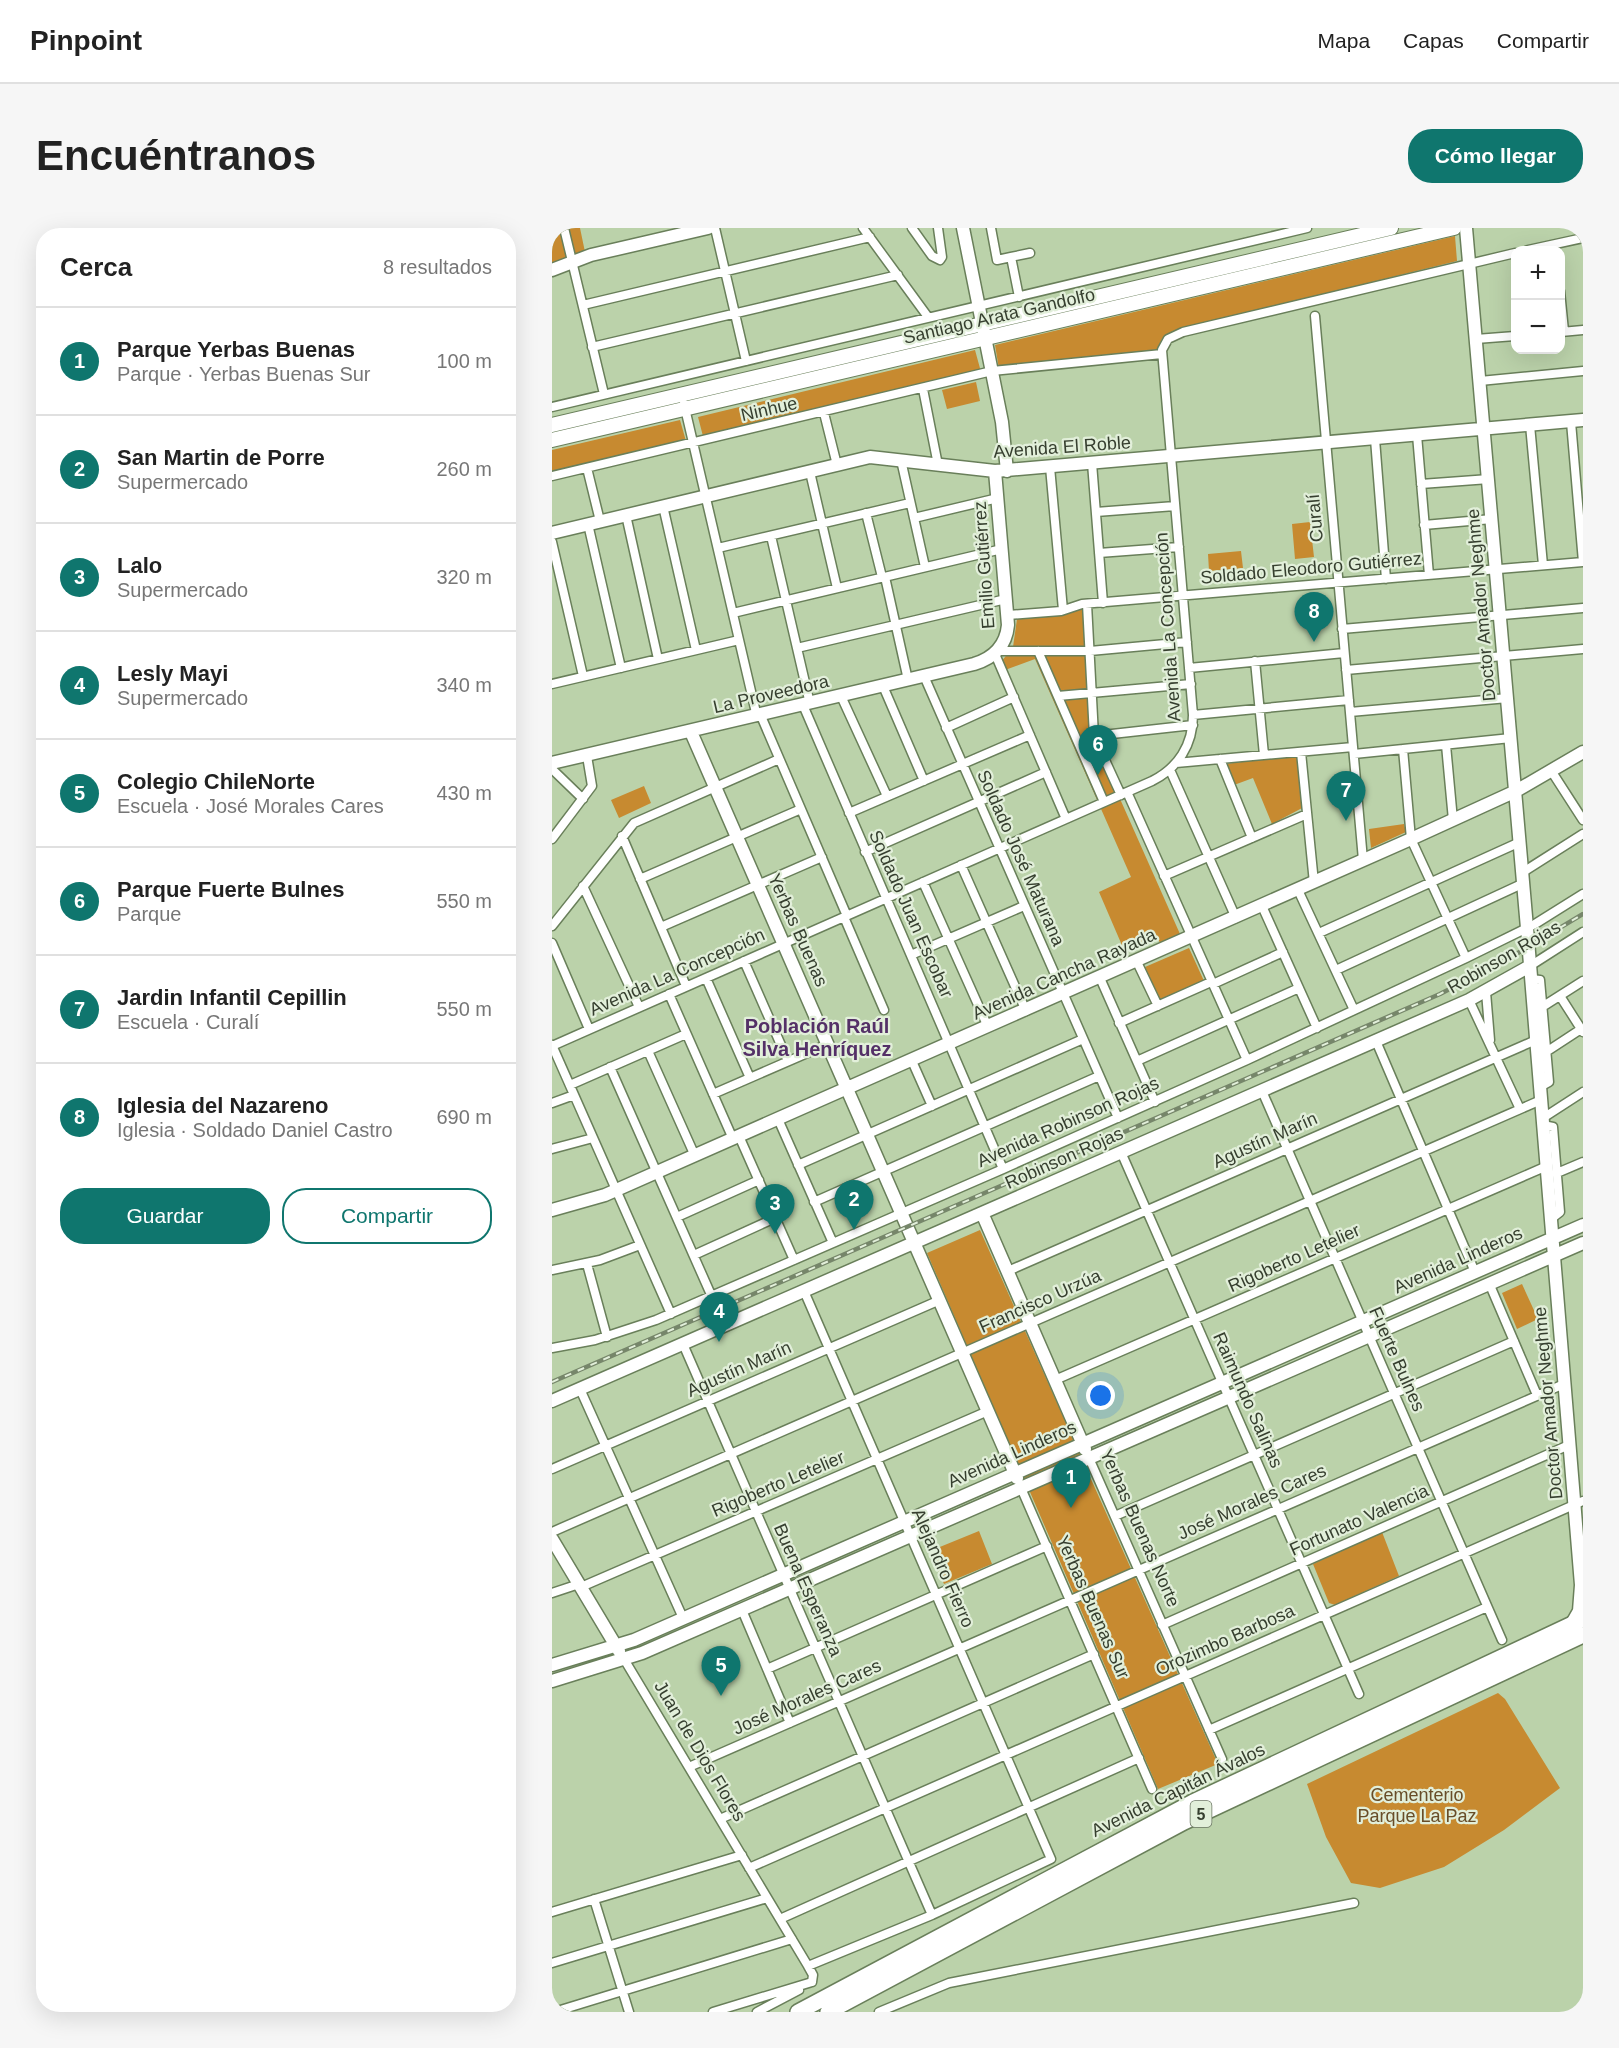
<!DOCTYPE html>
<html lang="es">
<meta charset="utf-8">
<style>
body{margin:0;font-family:Arial,sans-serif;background:#f6f6f6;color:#222}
.controls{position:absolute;right:18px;top:18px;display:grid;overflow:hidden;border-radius:12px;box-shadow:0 6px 24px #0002}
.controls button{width:54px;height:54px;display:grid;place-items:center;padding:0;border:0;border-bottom:2px solid #e0e0e0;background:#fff;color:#222;font:30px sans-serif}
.you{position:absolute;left:549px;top:1168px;width:21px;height:21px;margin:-15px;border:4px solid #fff;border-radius:50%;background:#1a73e8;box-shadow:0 0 0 9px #1a73e833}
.badge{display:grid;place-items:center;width:39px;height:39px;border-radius:50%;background:#0f766e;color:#fff;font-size:20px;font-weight:700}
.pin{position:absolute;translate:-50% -50px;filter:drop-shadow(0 2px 3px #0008)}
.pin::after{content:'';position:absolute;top:32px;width:21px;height:18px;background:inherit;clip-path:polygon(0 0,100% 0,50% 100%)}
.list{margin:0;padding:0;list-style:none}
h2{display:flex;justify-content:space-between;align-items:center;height:78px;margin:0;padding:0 24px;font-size:26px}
h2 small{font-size:20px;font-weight:400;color:#767676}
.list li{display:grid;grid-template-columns:39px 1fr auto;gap:18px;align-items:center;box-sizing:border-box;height:108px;padding:0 24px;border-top:2px solid #e0e0e0}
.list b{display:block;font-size:22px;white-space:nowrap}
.list p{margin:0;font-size:20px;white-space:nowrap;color:#767676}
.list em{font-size:20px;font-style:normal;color:#767676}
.actions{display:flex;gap:12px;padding:18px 24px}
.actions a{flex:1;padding:14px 0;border:2px solid #0f766e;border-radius:24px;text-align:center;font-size:21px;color:#0f766e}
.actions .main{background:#0f766e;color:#fff}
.map{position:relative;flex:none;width:1031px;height:1784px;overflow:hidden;border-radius:24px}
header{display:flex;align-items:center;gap:36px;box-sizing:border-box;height:84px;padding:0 30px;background:#fff;border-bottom:2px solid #e0e0e0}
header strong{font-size:28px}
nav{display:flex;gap:33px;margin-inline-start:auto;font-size:21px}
.intro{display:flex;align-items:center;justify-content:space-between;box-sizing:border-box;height:144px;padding:0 36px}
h1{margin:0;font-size:42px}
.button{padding:15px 27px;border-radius:24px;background:#0f766e;color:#fff;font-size:21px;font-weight:700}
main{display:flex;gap:36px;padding:0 36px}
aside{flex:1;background:#fff;border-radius:24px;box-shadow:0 6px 24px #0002}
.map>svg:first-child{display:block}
.green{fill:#c78a30}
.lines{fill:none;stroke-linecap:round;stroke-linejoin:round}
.street-casing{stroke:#697f5a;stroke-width:11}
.secondary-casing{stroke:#697f5a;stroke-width:15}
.primary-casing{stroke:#697f5a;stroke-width:16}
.highway-casing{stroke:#697f5a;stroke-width:18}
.street{stroke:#fff;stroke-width:8}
.secondary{stroke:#fff;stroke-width:12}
.primary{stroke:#fff;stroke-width:14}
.highway{stroke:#fff;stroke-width:15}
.rail-casing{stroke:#76866a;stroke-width:4.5}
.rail{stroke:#e2efda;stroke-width:2;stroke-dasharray:7;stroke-linecap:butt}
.labels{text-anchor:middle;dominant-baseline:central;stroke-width:4.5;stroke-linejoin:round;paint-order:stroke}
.shield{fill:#e2efda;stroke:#6a7462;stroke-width:1.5}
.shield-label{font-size:16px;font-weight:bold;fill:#363f2f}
.street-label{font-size:18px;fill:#363f2f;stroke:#e2efda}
.park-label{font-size:18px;fill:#684d28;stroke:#e2efda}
.neighbourhood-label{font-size:20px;font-weight:bold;fill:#543067;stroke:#e2efda}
</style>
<header>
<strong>Pinpoint</strong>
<nav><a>Mapa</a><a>Capas</a><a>Compartir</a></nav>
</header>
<div class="intro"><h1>Encuéntranos</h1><a class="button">Cómo llegar</a></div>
<main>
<aside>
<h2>Cerca<small>8 resultados</small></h2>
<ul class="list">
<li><span class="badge">1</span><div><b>Parque Yerbas Buenas</b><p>Parque · Yerbas Buenas Sur</p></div><em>100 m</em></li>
<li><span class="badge">2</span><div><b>San Martin de Porre</b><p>Supermercado</p></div><em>260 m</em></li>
<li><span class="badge">3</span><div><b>Lalo</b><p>Supermercado</p></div><em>320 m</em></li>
<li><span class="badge">4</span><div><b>Lesly Mayi</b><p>Supermercado</p></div><em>340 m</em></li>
<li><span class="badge">5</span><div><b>Colegio ChileNorte</b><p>Escuela · José Morales Cares</p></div><em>430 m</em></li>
<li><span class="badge">6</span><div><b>Parque Fuerte Bulnes</b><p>Parque</p></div><em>550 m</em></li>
<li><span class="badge">7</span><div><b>Jardin Infantil Cepillin</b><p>Escuela · Curalí</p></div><em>550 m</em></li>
<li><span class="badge">8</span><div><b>Iglesia del Nazareno</b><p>Iglesia · Soldado Daniel Castro</p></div><em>690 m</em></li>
</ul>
<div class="actions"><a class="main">Guardar</a><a>Compartir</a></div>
</aside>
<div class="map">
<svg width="1031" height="1784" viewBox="0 0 1031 1784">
<rect width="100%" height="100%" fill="#bbd2aa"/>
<path class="green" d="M0,0H9L15,29L13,33L0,36Z
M15,0H28L33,24L24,29L21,27Z
M903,8L905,33L626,102L610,111L604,123L447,141L443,117Z
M423,122L429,144L152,212L146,189Z
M424,154L428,173L395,181L390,162Z
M128,192L134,213L0,243V222Z
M758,294L762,329L743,331L740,296Z
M689,323L691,340L657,343L656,326Z
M529,380L532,385L541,510L628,706L608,715L604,707L572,722L547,664L579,649L483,431L453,442L449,434L461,419L465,391L511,387Z
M747,527L752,579L720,596L701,550L682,557L673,536Z
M92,558L99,575L67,590L59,572Z
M852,596L854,604L819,620L817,601Z
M637,720L652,753L608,773L593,739Z
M428,1002L666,1536L606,1561L375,1025Z
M970,1056L986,1091L965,1101L950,1065Z
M427,1303L440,1336L392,1356L378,1323Z
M830,1304L847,1348L783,1377L777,1375L761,1336Z
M946,1465L953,1471L1008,1560L952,1602L892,1639L828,1660L799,1655L774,1609L755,1556Z"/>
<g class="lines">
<g class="street-casing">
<path id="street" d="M12,0L52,166
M163,0L194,133
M311,0L376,89
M360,0L380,28L388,32L390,29L386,0
M439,0L445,32L459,29L467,69
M976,22L1031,10
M459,29L478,25
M1008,63L1012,103
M31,77L318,9
M763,88L811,632
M1009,104L1031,102
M924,111L963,108
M40,119L346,47
M928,153L1031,143
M371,161L386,237
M132,176L205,489
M0,179L755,0
M272,185L285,237
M1019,194L1031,334
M978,197L991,337
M865,207L877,347
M823,211L834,351
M349,232L373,339
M540,235L551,375
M498,239L511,382
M35,240L48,293
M258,244L285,360
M0,248L440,143L610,126
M869,256L937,251
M111,278L144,422
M544,284L623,278
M314,285L330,349
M74,287L106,431
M362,290L446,270
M36,296L69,440
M872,297L940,291
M219,308L258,476
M0,314L31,448
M166,320L358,275
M547,325L627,319
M333,349L356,452
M535,376L542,508L569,567
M181,385L450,321
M456,387L509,383L530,376L1031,334
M790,401L1031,380
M245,420L454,371
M446,423H538L635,414
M486,423L552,574
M443,426L514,591
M703,433L712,527
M637,440L792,425
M794,442L1031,421
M372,448L566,890
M0,456L187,412
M331,458L372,553
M289,468L335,568
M506,468L639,456
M251,477L451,941
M798,484L956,470
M641,487L797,472
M209,488L295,688
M394,500L462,469
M542,508L641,497
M894,517L901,592
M851,521L859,611L914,730
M749,524L762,655
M802,526L959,510
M668,531L700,610
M624,535L801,519
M0,541L31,571
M618,542L684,690
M1000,544L1031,592
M575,564L695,832
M297,585L478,507
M70,608L134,758
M0,611L40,558L35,528
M313,624L494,544
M409,637L474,783
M971,644L1031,606
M612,648L755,586
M88,651L249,581
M371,654L436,799
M31,658L87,779
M746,662L802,782
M710,678L765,800
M292,689L332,782
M0,698L82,595L227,531
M109,699L270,629
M767,705L968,614
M0,715L37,801
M359,727L472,678
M192,733L236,833
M585,734L606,778
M978,738L1031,704
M784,742L972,655
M154,750L198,850
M548,750L603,874
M979,751L988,752L997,854L988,859
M661,756L731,724
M934,764L938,812
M117,766L181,911
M1008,768L1031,804
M917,772L968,881
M990,779L1031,753
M567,795L659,754
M824,813L923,1044
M0,817L119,1086
M0,818L600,553C626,540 641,517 641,487L610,122L616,111L631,104L963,25
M96,823L143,928
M994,824L1029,801
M360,833L380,878
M585,833L747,760
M58,839L160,1069
M18,857L134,806
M710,863L950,1412
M161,866L276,816
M0,875L22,867
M991,890L1031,864
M226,891L281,1015
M991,897L1001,899L1008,984L999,991
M187,908L242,1032
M0,921L41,910
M569,924L807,1466
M246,937L531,811
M1005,945L1031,934
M262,974L547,848
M125,989L207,952
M142,1027L223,990
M35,1036L55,1109
M0,1042L48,1032L88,1017
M456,1043L984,812
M937,1055L985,1167
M252,1063L499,1631L380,1687L256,1738
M131,1116L380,1687
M0,1120L43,1112L104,1092L451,941L695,832L914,730L983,696L1031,666
M503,1152L995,938
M28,1161L131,1390
M537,1230L670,1531
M0,1241L388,1072
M469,1260L600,1561
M563,1288L962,1113
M0,1304L989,872
M29,1359L436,1183
M0,1365L27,1356
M190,1382L238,1495
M610,1397L1017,1217
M72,1431L256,1738L261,1747L260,1754
M215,1441L495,1318
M657,1502L935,1379
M137,1539L1012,1156
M168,1591L542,1426
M197,1640L1031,1273
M42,1671L77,1784
M0,1684L190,1627
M228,1691L587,1530
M0,1735L215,1670
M2,1784L240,1711
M161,1784L260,1754
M205,1784L247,1762
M327,1784L397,1755L802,1675"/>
</g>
<g class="secondary-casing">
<path id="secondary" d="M411,0L450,194L455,243
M914,0L975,700L1029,1357L1027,1383L1019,1397
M0,42L39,27L156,0
M0,305L318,229L443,243L1031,192
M139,504L465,1250
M0,535L422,436C442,430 454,418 456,397L443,243
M0,982L53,967L859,611L964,563L1031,524
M430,985L533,1221
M0,1173L917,772L978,738
M0,1311L67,1423
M0,1437L82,1412L1031,997
M0,1453L90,1425L1031,1015"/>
</g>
<g class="primary-casing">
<path id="primary" d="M0,197L839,0
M0,212L902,0"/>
</g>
<g class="highway-casing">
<path id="highway" d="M246,1784L641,1574L1031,1391
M276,1784L632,1594L1031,1407"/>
</g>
<use href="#street" class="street"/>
<use href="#secondary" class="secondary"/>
<use href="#primary" class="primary"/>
<use href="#highway" class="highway"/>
<g class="rail-casing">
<path id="rail" d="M0,1154L888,766L956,731L1031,686"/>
</g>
<use href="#rail" class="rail"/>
</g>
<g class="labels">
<rect class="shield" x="638.5" y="1573" width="21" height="26" rx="4.5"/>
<g class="shield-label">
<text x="649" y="1586">5</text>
</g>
<g class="street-label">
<text transform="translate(447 88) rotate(-13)">Santiago Arata Gandolfo</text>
<text transform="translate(217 181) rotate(-13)">Ninhue</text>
<text transform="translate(510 219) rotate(-4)">Avenida El Roble</text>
<text transform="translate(763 290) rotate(-95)">Curalí</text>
<text transform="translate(432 337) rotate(-94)">Emilio Gutiérrez</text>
<text transform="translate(759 340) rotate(-5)">Soldado Eleodoro Gutiérrez</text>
<text transform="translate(929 377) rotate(-95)">Doctor Amador Neghme</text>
<text transform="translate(616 399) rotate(-94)">Avenida La Concepción</text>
<text transform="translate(219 466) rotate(-13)">La Proveedora</text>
<text transform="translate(469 630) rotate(66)">Soldado José Maturana</text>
<text transform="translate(359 686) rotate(66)">Soldado Juan Escobar</text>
<text transform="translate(246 702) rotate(66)">Yerbas Buenas</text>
<text transform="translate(952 729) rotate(-30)">Robinson Rojas</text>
<text transform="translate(125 744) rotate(-24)">Avenida La Concepción</text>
<text transform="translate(512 746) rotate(-24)">Avenida Cancha Rayada</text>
<text transform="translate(516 894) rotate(-24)">Avenida Robinson Rojas</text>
<text transform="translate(713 912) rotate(-24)">Agustín Marín</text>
<text transform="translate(512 930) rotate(-24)">Robinson Rojas</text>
<text transform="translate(742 1030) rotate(-24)">Rigoberto Letelier</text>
<text transform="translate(906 1032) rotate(-24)">Avenida Linderos</text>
<text transform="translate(488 1073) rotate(-24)">Francisco Urzúa</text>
<text transform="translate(845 1131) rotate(66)">Fuerte Bulnes</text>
<text transform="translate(187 1141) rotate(-24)">Agustín Marín</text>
<text transform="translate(696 1172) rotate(66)">Raimundo Salinas</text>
<text transform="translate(996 1175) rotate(-95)">Doctor Amador Neghme</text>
<text transform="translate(460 1226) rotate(-24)">Avenida Linderos</text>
<text transform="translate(226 1256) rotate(-23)">Rigoberto Letelier</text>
<text transform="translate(700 1274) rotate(-24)">José Morales Cares</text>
<text transform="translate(807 1292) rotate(-24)">Fortunato Valencia</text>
<text transform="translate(588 1300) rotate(66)">Yerbas Buenas Norte</text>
<text transform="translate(391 1340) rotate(66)">Alejandro Fierro</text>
<text transform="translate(256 1362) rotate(66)">Buena Esperanza</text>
<text transform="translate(541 1379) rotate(66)">Yerbas Buenas Sur</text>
<text transform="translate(673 1412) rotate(-24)">Orozimbo Barbosa</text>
<text transform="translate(255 1469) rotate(-24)">José Morales Cares</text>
<text transform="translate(148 1523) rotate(59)">Juan de Dios Flores</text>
<text transform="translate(626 1562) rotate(-26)">Avenida Capitán Ávalos</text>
</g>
<g class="park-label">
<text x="865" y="1567">Cementerio<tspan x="865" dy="21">Parque La Paz</tspan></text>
</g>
<g class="neighbourhood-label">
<text x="265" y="798">Población Raúl<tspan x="265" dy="23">Silva Henríquez</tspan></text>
</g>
</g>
</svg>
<div class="controls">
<button>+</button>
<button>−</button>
</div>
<div class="you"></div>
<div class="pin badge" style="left:519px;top:1280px">1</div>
<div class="pin badge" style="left:302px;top:1002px">2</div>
<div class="pin badge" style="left:223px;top:1006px">3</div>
<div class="pin badge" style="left:167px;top:1114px">4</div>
<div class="pin badge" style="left:169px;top:1468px">5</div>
<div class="pin badge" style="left:546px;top:547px">6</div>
<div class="pin badge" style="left:794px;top:593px">7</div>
<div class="pin badge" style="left:762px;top:414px">8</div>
</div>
</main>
